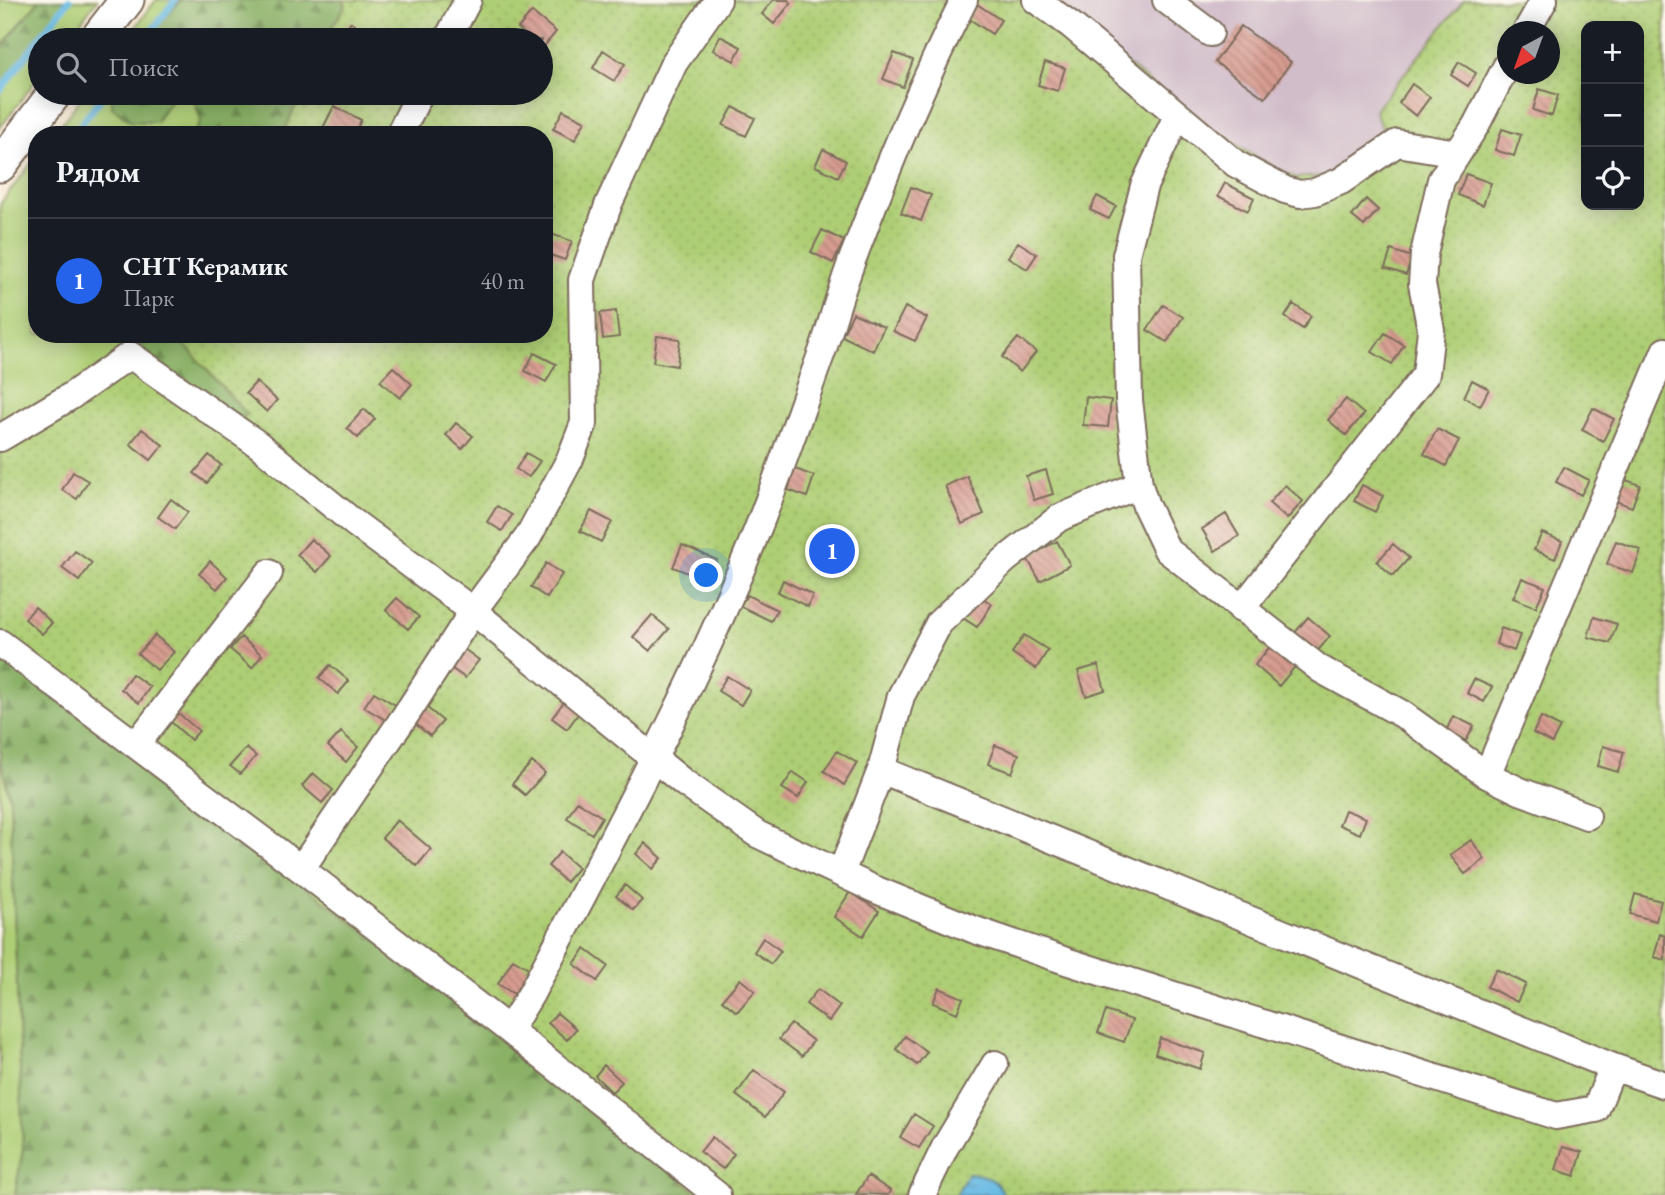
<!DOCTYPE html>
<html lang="ru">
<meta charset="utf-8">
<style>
body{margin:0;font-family:"EB Garamond",serif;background:#20242c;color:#f1f3f6}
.controls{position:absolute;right:21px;top:21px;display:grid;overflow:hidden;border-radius:14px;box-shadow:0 4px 18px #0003}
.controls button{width:63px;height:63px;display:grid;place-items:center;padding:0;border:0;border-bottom:2px solid #363941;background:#171b24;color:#f1f3f6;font:35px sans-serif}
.compass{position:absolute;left:1497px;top:21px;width:63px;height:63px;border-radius:50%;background:#171b24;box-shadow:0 4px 18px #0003;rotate:221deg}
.you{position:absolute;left:707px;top:576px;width:24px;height:24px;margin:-18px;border:5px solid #fff;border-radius:50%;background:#1a73e8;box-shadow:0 0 0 10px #1a73e833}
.badge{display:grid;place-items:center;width:46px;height:46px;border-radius:50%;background:#2563eb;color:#fff;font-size:23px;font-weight:700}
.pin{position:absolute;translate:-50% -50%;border:4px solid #fff;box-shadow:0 2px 7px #0006}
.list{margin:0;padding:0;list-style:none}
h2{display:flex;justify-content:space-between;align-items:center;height:91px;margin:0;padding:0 28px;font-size:30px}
h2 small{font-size:23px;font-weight:400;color:#9ea1a6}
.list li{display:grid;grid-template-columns:46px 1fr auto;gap:21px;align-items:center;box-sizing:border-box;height:126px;padding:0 28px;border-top:2px solid #363941}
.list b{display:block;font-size:26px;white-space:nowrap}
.list p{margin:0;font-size:23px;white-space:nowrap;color:#9ea1a6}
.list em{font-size:23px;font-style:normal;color:#9ea1a6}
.icon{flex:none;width:38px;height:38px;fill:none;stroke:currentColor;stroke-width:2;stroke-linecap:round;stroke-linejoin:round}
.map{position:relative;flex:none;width:1665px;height:1195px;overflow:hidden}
.search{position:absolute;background:#171b24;box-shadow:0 4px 18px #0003;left:28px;top:28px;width:525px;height:77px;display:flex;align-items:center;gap:18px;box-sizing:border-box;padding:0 24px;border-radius:38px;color:#9ea1a6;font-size:26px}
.panel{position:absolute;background:#171b24;box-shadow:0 4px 18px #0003;left:28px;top:126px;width:525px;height:217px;border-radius:28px}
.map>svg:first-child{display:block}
.industrial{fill:#d1bdca}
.green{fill:#aece75;stroke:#747c4a;stroke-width:2}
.forest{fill:url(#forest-firs);stroke:#626e42;stroke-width:2}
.garden{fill:url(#garden-dots);stroke:#747c4a;stroke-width:2;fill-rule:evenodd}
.water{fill:url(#water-ripples);stroke:#527280;stroke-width:2}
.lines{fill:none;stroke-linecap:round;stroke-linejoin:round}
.stream{stroke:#68b9e3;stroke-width:7}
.building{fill:url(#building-back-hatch)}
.minor-casing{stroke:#7d6c5c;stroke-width:30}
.major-casing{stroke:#7d6c5c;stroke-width:37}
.minor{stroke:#fff;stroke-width:26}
.major{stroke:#fff;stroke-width:33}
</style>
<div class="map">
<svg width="1665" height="1195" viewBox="0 0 1665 1195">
<defs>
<pattern id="forest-firs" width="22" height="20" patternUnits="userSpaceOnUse" patternTransform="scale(1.75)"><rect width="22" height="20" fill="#8ab166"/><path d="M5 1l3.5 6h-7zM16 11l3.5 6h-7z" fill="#729053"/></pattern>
<pattern id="garden-dots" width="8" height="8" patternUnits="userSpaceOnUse" patternTransform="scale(1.75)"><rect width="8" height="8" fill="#aece75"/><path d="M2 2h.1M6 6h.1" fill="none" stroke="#97b165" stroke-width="1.8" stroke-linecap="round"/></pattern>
<pattern id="water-ripples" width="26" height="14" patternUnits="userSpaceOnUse" patternTransform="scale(1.75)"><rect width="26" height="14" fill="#68b9e3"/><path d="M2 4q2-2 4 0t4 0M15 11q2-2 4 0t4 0" fill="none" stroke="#5797b7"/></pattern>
<pattern id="building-back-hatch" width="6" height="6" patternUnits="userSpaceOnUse" patternTransform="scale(1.75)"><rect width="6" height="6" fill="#d79c91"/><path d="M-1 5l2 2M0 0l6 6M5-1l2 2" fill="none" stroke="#b07f76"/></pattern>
</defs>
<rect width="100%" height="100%" fill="#fbf7ec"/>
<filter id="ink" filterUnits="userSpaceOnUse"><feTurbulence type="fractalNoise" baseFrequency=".0143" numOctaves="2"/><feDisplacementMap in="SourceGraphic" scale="14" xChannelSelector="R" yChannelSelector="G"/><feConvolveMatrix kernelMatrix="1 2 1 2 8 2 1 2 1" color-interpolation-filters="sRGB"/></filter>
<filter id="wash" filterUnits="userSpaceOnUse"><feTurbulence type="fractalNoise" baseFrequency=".00686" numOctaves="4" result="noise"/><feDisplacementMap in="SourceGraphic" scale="28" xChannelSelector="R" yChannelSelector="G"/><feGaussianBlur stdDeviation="1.57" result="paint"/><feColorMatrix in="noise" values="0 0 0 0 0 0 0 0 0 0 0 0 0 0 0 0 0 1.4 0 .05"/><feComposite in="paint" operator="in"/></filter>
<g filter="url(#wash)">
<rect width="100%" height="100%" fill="#f7e7d0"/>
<path class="industrial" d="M1050,0H1464L1376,110L1384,138L1326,176L1296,178L1259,159L1186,113Z"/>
<path class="green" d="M0,0H97L67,40H40V75L0,128Z
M156,0H181L145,40H126Z
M85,93H112V107L130,121L156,122L175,93H192L201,120L194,135H53Z
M37,156V334H133L136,343L66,389L0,424V204Z
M0,758L10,800L23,1149L15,1195H0Z"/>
<path class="forest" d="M39,0H70L3,86L0,88V48Z
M181,0H343L346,5L324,40H145Z
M112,93H175L156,122L131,121L112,107Z
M192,93H301V95L283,134L194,135L201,120Z
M133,334H175L248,415L235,423L136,343Z
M0,654L499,1034L700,1195H15L23,1149L10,800L0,758Z"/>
<path class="garden" d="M343,0H1050L1186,113L1259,159L1296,178L1326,176L1384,138L1375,110L1464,0H1665V1195H700L499,1034L0,654V449L145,351L235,423L247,414L175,334H544V135H279L283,134L301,95V93H541V40H324L346,5ZM1586,26H1639V205H1586ZM1508,32H1550V74H1508Z"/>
<path class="water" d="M968,1173C983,1174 998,1180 1004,1195H956Z"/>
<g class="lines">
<path class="stream" d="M145,40L175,0
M0,90L69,0
M73,135L105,93"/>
</g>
<g id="blocks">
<path class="building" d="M773,0H788L791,3L774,24L762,14Z
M977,4L1001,20L992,34L968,18Z
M532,12L556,32L542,49L541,47V40H532L518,28Z
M351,22L367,36L363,40H336Z
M1241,26L1291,62L1265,98L1215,62Z
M720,36L741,47L734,61L713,50Z
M603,50L625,64L614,81L593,68Z
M894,53L913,60L903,87L883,79Z
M1045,62L1065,68L1058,91L1038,85Z
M1459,62L1476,73L1468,86L1451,75Z
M1412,84L1430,97L1416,116L1399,103Z
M1539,89L1558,95L1552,116L1533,110Z
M334,106L361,120L354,135H330L322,130Z
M733,107L755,118L746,136L723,125Z
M563,110L585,121L575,140L553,129Z
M1502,129L1521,135L1514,156L1495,150Z
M823,149L846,161L838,177L815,166Z
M1466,174L1491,183L1483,205L1458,195Z
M1225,183L1254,198L1248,211L1218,196Z
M911,187L931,195L921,221L901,213Z
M1097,196L1116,206L1109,219L1090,210Z
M1366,199L1378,210L1364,226L1352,216Z
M822,230L844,241L833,263L811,252Z
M545,232L572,241L565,260L544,253Z
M1018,242L1037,254L1027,269L1008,257Z
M1391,250L1412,257L1406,275L1385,268Z
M1293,304L1311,316L1303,329L1285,317Z
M1163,305L1183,317L1167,342L1147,330Z
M905,307L927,318L915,341L893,331Z
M616,311L619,337L603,339L600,313Z
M853,313L884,327L873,351L842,336Z
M1385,333L1404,345L1392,364L1372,352Z
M657,336L680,339L677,366L653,362Z
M1018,338L1036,352L1020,372L1002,357Z
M534,353L556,364L546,382L525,371Z
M393,367L412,384L400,398L380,381Z
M1472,380L1489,389L1480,406L1464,397Z
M256,382L277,400L267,412L246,393Z
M1086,397L1111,400L1108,427L1083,425Z
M1346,399L1364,414L1346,435L1328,420Z
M1593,408L1614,419L1603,441L1582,430Z
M364,409L375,419L358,438L347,428Z
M456,423L473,436L462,449L446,435Z
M142,429L163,445L151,460L130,444Z
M1437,429L1459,440L1446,466L1424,454Z
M526,453L540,461L529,477L516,469Z
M209,455L221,465L207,483L194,473Z
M1564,467L1589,480L1581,495L1556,482Z
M795,469L814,476L807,497L788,490Z
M1046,470L1053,494L1034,500L1026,476Z
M73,472L88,481L77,499L62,490Z
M967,476L984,514L962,524L945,486Z
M1615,476L1640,485L1632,507L1607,498Z
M1285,485L1303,501L1287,519L1269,503Z
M1362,485L1383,496L1375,512L1354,501Z
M171,499L188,512L175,529L158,517Z
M497,506L512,515L502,531L487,522Z
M591,511L612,522L601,542L580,531Z
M1226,514L1239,536L1215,551L1202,529Z
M1542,533L1562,541L1555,559L1534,550Z
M311,539L331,556L317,572L297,555Z
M1057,541L1070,565L1040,581L1027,558Z
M1616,541L1641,550L1633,573L1607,564Z
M1393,544L1409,558L1393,576L1377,562Z
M682,545L717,560L708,581L673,567Z
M75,551L92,563L79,581L62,568Z
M210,561L227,577L217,589L199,574Z
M546,563L562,574L547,598L531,587Z
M1522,578L1545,587L1536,607L1513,598Z
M783,580L813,595L808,607L778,592Z
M747,595L777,610L771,621L740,606Z
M978,595L992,604L977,627L963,618Z
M397,598L419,617L408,629L386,610Z
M35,607L52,623L42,634L25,619Z
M652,615L669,629L650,651L633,637Z
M1308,617L1330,636L1316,653L1293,635Z
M1594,617L1617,624L1610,643L1588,637Z
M1501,628L1520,635L1514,651L1496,644Z
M155,635L174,652L157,670L138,654Z
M1024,635L1048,650L1036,669L1012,653Z
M241,637L262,655L252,668L230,649Z
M1273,643L1298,663L1279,686L1255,665Z
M464,649L479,660L465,678L451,668Z
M330,665L349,681L338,694L319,678Z
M1098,665L1105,690L1086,696L1078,671Z
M132,674L150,687L139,703L121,689Z
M727,676L750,690L741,705L718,691Z
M1474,679L1492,687L1484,702L1467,693Z
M374,692L397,706L387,721L364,707Z
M566,699L581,710L567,729L552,718Z
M425,706L443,721L430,736L412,721Z
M178,713L199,731L191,740L171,722Z
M1453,716L1474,726L1466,741L1446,731Z
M1541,717L1560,727L1552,743L1533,733Z
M341,732L358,747L346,762L328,746Z
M995,745L1019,754L1012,773L988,764Z
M1603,746L1624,752L1618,772L1598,766Z
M246,748L256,756L240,774L230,766Z
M837,751L857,763L844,785L824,771Z
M532,762L545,773L525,795L512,784Z
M793,772L808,782L798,798L782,788Z
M313,773L333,790L322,803L302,786Z
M577,801L602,817L592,834L567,818Z
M1345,810L1366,818L1360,834L1339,825Z
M397,820L431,849L417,866L382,838Z
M1471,840L1485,859L1465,874L1450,855Z
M645,843L662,858L653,869L636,854Z
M560,852L578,868L566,882L548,866Z
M625,885L642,900L633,910L616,896Z
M850,892L879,911L863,936L834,917Z
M1635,894L1661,901L1656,921L1630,914Z
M1660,934L1665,936V960L1654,957Z
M763,938L781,951L771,964L754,952Z
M585,949L608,966L597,981L574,964Z
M513,959L530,969L514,994L498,984Z
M1496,969L1526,984L1517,1002L1487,987Z
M740,979L755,991L737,1012L722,1000Z
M939,988L963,998L957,1013L933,1003Z
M818,989L840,1006L829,1021L806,1004Z
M1106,1011L1132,1020L1124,1042L1098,1033Z
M557,1013L576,1029L567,1040L548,1023Z
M791,1024L813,1041L802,1056L779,1039Z
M905,1036L927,1052L917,1065L896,1049Z
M1160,1038L1205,1053L1200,1069L1155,1054Z
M604,1065L622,1082L612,1092L595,1076Z
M754,1070L784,1092L765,1117L736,1095Z
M914,1114L933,1126L919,1148L900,1137Z
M712,1137L734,1154L723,1169L700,1152Z
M1563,1147L1582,1152L1575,1176L1556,1170Z
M868,1176L891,1191L888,1195L856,1194Z"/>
</g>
</g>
<g filter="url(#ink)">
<use href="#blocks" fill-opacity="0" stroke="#7d6c5c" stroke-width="2"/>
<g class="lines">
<g class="minor-casing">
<path id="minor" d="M1036,0L1071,25L1236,164L1285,190L1300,194L1315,192L1341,181L1397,143L1457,153
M1166,0L1210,33
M1526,32L1544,0
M447,40L468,0
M1177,116L1144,186L1126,255L1129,400L1139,485L1146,506L1167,550L1320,669L1402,714L1487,775L1520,791L1587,816
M399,135L420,93
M0,438L71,396L130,355L259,445L353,522L473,611L683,782L757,834L874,889L975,930L1069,962L1556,1116L1596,1109L1613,1067
M1241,609L1426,374L1431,330L1422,284L1424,254L1441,180L1476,125L1508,63
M0,643L301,869L509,1030L717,1195
M136,745L269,573
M881,770L1613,1067L1665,1085
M1487,775L1665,351
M301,869L411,707L473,611L528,537L570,459L584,423L582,280L609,203L674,63L718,0
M841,873L881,770L901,696L939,623L1005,560L1059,518L1139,485
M509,1030L531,994C612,839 696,686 760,523C782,466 802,407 823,349C834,316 843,282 856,250C888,165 923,81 964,0
M922,1195L945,1147L995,1064"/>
</g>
<g class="major-casing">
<path id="major" d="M96,40L127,0
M0,165L55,93"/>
</g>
<use href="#minor" class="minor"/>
<use href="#major" class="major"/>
</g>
</g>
</svg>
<div class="controls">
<button>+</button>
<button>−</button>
<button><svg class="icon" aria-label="locate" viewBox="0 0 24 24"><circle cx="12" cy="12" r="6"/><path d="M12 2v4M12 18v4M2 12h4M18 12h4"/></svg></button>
</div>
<svg class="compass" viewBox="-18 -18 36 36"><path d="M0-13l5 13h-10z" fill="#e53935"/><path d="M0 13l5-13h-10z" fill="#9ea1a6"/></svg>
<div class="you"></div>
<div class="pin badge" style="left:832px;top:551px">1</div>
<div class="search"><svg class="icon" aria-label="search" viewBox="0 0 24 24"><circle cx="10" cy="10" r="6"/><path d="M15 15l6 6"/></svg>Поиск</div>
<section class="panel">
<h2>Рядом<small></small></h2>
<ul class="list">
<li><span class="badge">1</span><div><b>СНТ Керамик</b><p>Парк</p></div><em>40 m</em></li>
</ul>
</section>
</div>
